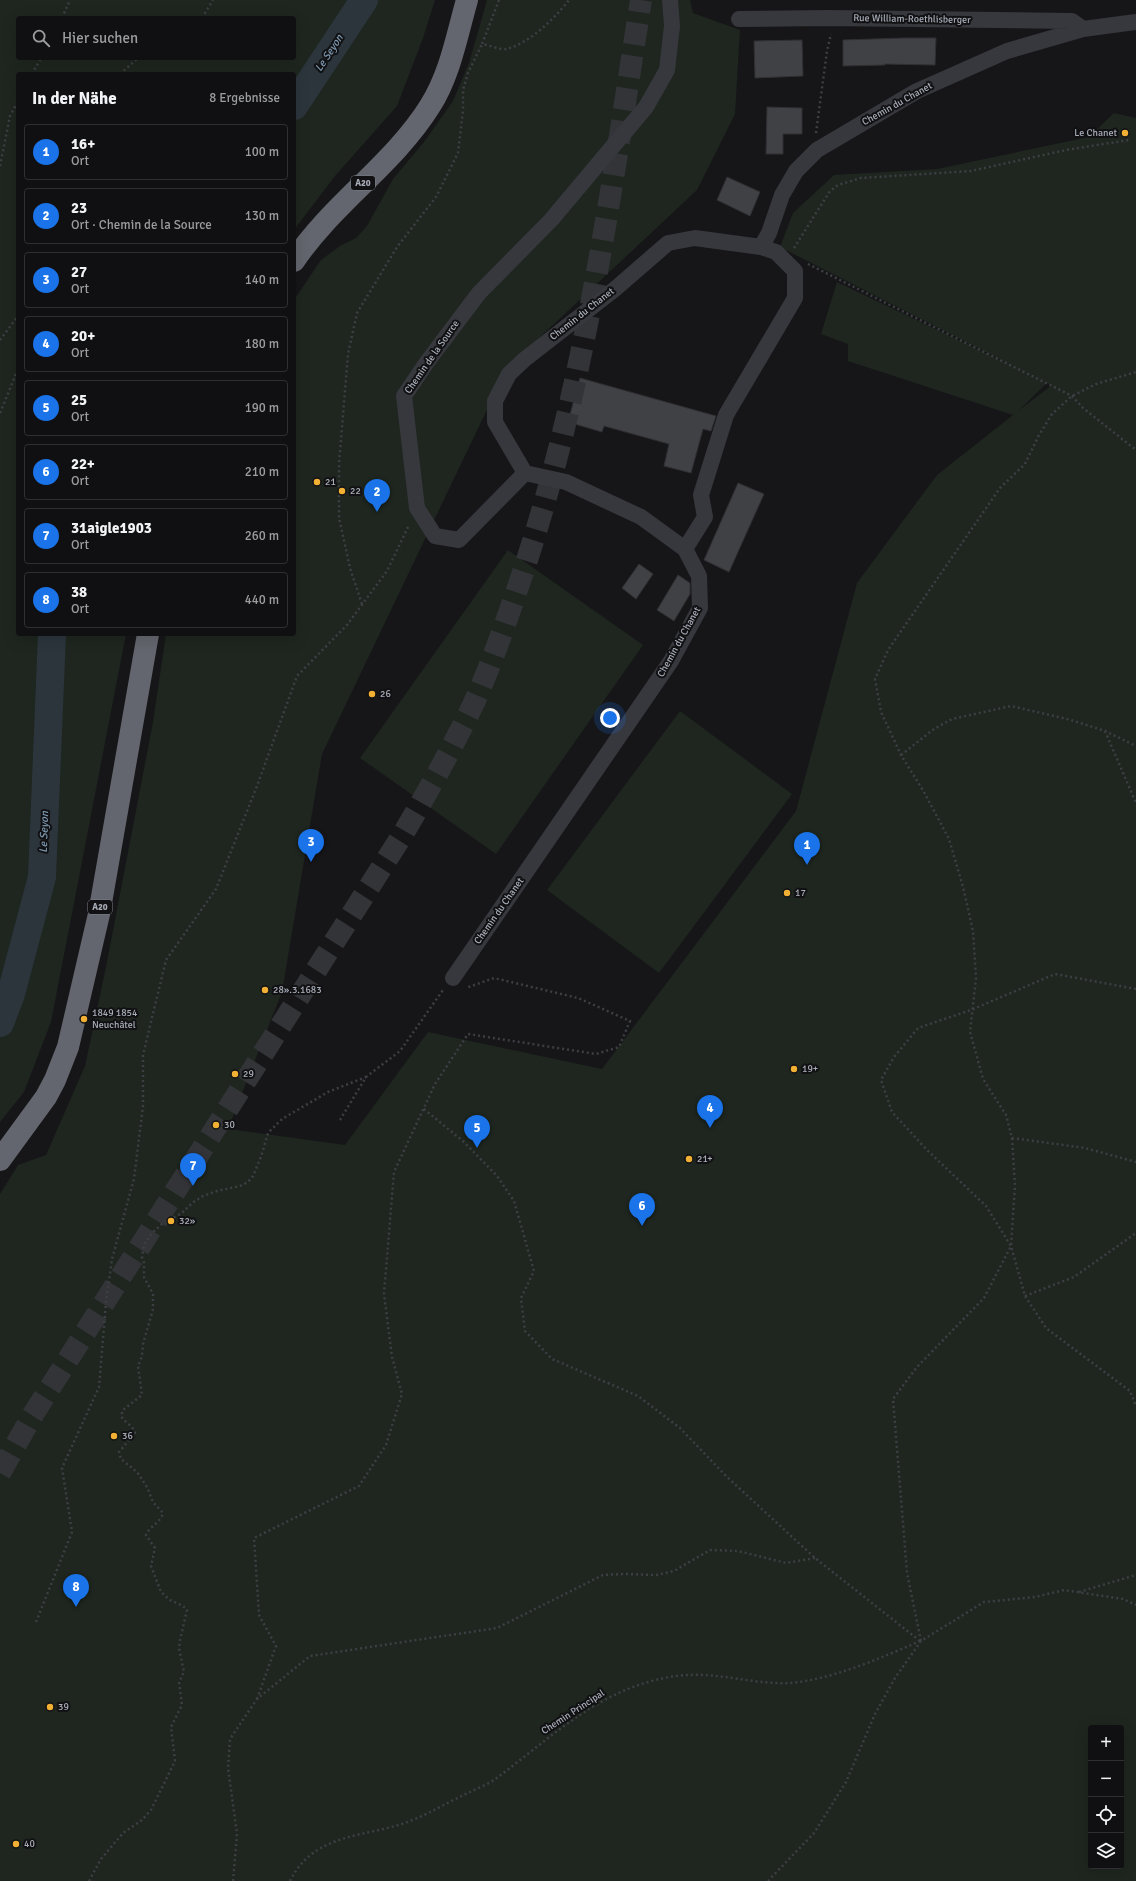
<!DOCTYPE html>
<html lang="de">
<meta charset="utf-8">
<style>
body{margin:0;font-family:Signika,sans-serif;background:#1e1e20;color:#f1f3f6}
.controls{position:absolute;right:12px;bottom:12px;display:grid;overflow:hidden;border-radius:4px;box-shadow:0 4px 16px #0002}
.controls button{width:36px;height:36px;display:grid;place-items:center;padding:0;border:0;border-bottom:1px solid #303032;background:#101012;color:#f1f3f6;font:20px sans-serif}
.you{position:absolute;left:610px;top:718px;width:14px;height:14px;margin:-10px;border:3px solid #fff;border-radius:50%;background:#1a73e8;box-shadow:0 0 0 6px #1a73e833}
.badge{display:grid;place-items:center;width:26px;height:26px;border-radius:50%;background:#1a73e8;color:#fff;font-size:13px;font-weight:700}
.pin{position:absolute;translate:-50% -33px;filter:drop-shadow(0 1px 2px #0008)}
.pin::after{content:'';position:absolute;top:21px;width:14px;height:12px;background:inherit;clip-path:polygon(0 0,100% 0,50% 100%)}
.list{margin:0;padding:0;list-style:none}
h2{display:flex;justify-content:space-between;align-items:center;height:52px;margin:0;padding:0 16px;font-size:17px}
h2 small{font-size:13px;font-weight:400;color:#9c9d9f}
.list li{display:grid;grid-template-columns:26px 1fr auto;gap:12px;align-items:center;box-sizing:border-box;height:56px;margin:0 8px 8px;padding:0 8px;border:1px solid #303032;border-radius:4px}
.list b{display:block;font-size:15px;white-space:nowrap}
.list p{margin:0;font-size:13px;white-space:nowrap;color:#9c9d9f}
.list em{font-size:13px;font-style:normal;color:#9c9d9f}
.icon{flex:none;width:22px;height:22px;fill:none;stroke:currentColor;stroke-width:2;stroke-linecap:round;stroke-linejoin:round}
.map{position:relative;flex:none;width:1136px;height:1881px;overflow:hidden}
.search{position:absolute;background:#101012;box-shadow:0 4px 16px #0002;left:16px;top:16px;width:280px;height:44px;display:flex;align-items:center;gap:10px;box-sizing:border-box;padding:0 14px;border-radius:4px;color:#9c9d9f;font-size:15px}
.panel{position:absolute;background:#101012;box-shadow:0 4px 16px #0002;left:16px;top:72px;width:280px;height:564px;border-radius:4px}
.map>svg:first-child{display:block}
.green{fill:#1e261f;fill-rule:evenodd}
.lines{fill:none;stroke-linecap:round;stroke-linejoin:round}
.river{stroke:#2c353c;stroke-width:28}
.building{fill:#404145;stroke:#303034}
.highway-tunnel{stroke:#333438;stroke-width:22;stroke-dasharray:22 11;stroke-linecap:butt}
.path{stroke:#3d3f44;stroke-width:2.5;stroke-dasharray:2 3;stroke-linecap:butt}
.minor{stroke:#37383d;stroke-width:16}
.highway{stroke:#63666e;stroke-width:22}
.poi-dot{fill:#f2b134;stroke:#111113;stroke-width:1.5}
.labels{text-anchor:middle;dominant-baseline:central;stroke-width:4;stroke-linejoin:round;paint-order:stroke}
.shield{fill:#111113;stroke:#7b7e86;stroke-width:1}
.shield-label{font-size:9px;font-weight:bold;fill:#a8adb8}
.street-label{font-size:10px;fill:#a8adb8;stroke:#111113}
.poi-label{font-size:10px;fill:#a8adb8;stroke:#111113;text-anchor:start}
.water-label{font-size:11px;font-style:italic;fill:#7f9bb3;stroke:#111113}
</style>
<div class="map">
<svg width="1136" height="1881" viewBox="0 0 1136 1881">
<rect width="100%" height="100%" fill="#161618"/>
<path class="green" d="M0,0H435L423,38L397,106L335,176L294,230V74H18V634H126L51,1022L24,1092L0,1122ZM18,18H294V58H18Z
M487,0H690L693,13L740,30L735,114L697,190L507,368L322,754L282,992L228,1129L345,1145L428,1032L602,1069L796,811L857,583L937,475L1013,415L848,361V344L821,334L837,282L1021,370L780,247L793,213L834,175L937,169L1089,137L1114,113L1136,118V1881H0V1194L18,1165L46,1155L85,1066L106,967L153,722L166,634H294V300L321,260L340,246L356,238L367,226L393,179L424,142L453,101L469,63ZM1047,383L1052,385L1018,411ZM1091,1728H1121V1866H1091Z
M508,550L643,645L496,854L360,758Z
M680,711L792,794L659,973L547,890Z"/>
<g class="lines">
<path class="river" d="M294,106L364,0
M0,1023L11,994L42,877L52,634"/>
</g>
<path class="building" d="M904,38H936L935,65L885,64V65L843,66V40Z
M802,40L803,76L755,78L754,41Z
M767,107L802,108V134H783V154H766Z
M727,177L760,192L750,216L717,200Z
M580,378L716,416L711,431L703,429L691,473L664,466L669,444L604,426L602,432L568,422Z
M738,483L764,494L729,572L704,560Z
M639,564L653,574L636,599L622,588Z
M678,575L690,583V594L674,621L657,610Z"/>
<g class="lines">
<path class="highway-tunnel" d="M0,1473L32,1416L403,834C427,793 451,750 472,707C490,668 505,625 519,584C584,394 610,197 641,0"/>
<path class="path" d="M499,0L482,44C489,45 500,50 506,49C529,44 555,18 569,0
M62,18L70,0
M202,18L213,0
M32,74L41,58
M120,74L138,58
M816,133L827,51L831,34
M0,166L10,116L18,101
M794,248L830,191L838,185L861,178L971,171L1066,150L1129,140
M808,264L1072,396L1083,408L1136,450
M0,340L18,316
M0,413L18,369
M362,604L350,568L339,518V464L348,354L357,313L397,247L436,197L458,153L463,111V90L468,73L482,44
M1105,731L1136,803
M901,755L934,729L952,719L1011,706L1071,720L1105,731L1136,746
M1136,989L1055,974L971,1010L918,1028L894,1057L881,1080L892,1112L927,1150L986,1206L1011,1246L1025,1296L1046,1328L1130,1391L1136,1406
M424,1109L464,1142L497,1176L514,1201L534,1271L521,1298L525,1331L552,1359L638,1396L680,1428L726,1476L815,1558L920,1641
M340,1120L366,1077L400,1051L443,990
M1012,1138L1085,1148L1136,1162
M1025,1296L1074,1277L1136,1233
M1079,1592L1136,1575
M36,1622L72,1532L62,1468L99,1387L106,1302L112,1259L134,1179L143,1106V1055L166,960L216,889L257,786L297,676L347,625L387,571L409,525
M921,1641L907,1573L893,1399L917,1367L984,1298L1011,1246L1015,1185L1012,1138L1006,1115L983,1079L970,1032L976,978L973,931L963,887L949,839L924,792L901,755L881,712L875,679L888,650L1000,488L1025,464L1039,435L1052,414L1072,396L1096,384L1136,372
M257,1699L276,1646L259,1615L254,1538L359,1486L386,1445L402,1394L392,1357L384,1294L394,1172L435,1084L468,1034L596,1054L619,1047L630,1021L578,998L494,978L466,988
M89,1881L101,1859L123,1833L142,1820L151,1810L175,1761L171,1727L182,1705L179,1682L184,1672L179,1648L180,1640L187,1610L183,1606L170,1600L161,1592L151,1566L155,1548L146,1535C150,1526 161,1522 163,1513L153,1502L147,1487L137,1472L121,1459L119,1452L135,1433C133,1425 125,1423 121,1416L123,1410L142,1395L138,1366L142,1356L143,1344L153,1309V1294L144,1277V1263L142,1257L144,1245L152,1233L162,1224L182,1213L192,1203L203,1196L217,1191L240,1186L248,1182L253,1176L261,1157L268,1133L282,1119L328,1092L366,1077
M233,1881L237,1834L228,1768L230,1739L257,1699L310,1656L497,1628L603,1575L624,1574L657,1575L674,1571L710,1550L738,1551L786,1563L815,1558
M290,1881C315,1831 367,1838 410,1821C429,1814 446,1803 464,1795C475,1789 488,1785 498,1777C544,1743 588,1700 645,1683C658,1679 675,1675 689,1675C721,1673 758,1685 791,1683C833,1679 881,1658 920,1641
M768,1881L814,1833L846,1782L875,1714L895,1678L921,1641L984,1602L1035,1597L1064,1590L1123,1599L1136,1605"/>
<path class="minor" d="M670,0L672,26L667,70L646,107L551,220L479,293L427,362L404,396L417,508L435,536L459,540L525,473L566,482L641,517L685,549
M739,19L828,18L1072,21L1083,29
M525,473L495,422V401L509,374L525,359L615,289L668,243L695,238L761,247L769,233L782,195L796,171L817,150L917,91L1007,51L1083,29L1136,22
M453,978L671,661L700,608L699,576L685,549L705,517L701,495L726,415L795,298V271L776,252L761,247"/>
<path class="highway" d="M294,261C332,204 394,164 430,106C450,75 457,35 467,0
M0,1160L46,1097L55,1080L68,1047L99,914L148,634"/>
</g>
<g class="poi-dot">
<circle cx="1125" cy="133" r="4"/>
<circle cx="317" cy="482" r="4"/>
<circle cx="342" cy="491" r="4"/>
<circle cx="372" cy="694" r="4"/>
<circle cx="787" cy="893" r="4"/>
<circle cx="265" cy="990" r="4"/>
<circle cx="84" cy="1019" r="4"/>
<circle cx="794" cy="1069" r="4"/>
<circle cx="235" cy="1074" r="4"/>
<circle cx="216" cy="1125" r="4"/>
<circle cx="689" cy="1159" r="4"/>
<circle cx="171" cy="1221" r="4"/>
<circle cx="114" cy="1436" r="4"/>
<circle cx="50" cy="1707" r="4"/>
<circle cx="16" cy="1844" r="4"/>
</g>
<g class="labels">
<g class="shield">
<rect x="351" y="176" width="24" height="14" rx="3"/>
<rect x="88" y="900" width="24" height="14" rx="3"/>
</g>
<g class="shield-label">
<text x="363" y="183">A20</text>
<text x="100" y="907">A20</text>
</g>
<g class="street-label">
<text transform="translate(912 19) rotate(1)">Rue William-Roethlisberger</text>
<text transform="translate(897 104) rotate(-29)">Chemin du Chanet</text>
<text transform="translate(582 314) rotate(-38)">Chemin du Chanet</text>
<text transform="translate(432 357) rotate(-55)">Chemin de la Source</text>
<text transform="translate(679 642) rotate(-61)">Chemin du Chanet</text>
<text transform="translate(499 911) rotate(-55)">Chemin du Chanet</text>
<text transform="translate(573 1712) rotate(-33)">Chemin Principal</text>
</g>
<g class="poi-label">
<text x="1117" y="133" text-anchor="end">Le Chanet</text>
<text x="325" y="482">21</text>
<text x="350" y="491">22</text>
<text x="380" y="694">26</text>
<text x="795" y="893">17</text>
<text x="273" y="990">28».3.1683</text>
<text x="92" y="1013">1849 1854<tspan x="92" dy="12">Neuchâtel</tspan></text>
<text x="802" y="1069">19+</text>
<text x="243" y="1074">29</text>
<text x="224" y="1125">30</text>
<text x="697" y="1159">21+</text>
<text x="179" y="1221">32»</text>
<text x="122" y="1436">36</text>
<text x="58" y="1707">39</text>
<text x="24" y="1844">40</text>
</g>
<g class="water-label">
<text transform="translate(329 53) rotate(-57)">Le Seyon</text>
<text transform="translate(44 832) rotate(-88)">Le Seyon</text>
</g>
</g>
</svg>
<div class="controls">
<button>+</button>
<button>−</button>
<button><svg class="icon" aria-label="locate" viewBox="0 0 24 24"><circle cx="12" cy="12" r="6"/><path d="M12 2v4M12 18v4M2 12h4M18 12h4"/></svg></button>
<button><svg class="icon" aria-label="layers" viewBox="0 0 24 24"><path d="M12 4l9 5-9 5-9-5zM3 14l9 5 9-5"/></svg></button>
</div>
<div class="you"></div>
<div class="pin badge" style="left:807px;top:865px">1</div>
<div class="pin badge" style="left:377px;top:512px">2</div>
<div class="pin badge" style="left:311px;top:862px">3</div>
<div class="pin badge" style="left:710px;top:1128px">4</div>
<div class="pin badge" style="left:477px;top:1148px">5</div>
<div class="pin badge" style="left:642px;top:1226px">6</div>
<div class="pin badge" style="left:193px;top:1186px">7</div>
<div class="pin badge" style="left:76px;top:1607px">8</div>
<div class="search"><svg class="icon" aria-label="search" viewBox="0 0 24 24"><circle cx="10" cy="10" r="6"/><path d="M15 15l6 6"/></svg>Hier suchen</div>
<section class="panel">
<h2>In der Nähe<small>8 Ergebnisse</small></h2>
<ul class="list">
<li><span class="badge">1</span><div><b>16+</b><p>Ort</p></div><em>100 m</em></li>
<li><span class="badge">2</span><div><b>23</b><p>Ort · Chemin de la Source</p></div><em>130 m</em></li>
<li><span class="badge">3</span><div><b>27</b><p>Ort</p></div><em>140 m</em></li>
<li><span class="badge">4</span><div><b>20+</b><p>Ort</p></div><em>180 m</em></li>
<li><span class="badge">5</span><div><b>25</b><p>Ort</p></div><em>190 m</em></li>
<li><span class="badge">6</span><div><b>22+</b><p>Ort</p></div><em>210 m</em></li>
<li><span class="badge">7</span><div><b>31aigle1903</b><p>Ort</p></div><em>260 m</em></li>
<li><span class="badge">8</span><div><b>38</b><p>Ort</p></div><em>440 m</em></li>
</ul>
</section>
</div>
